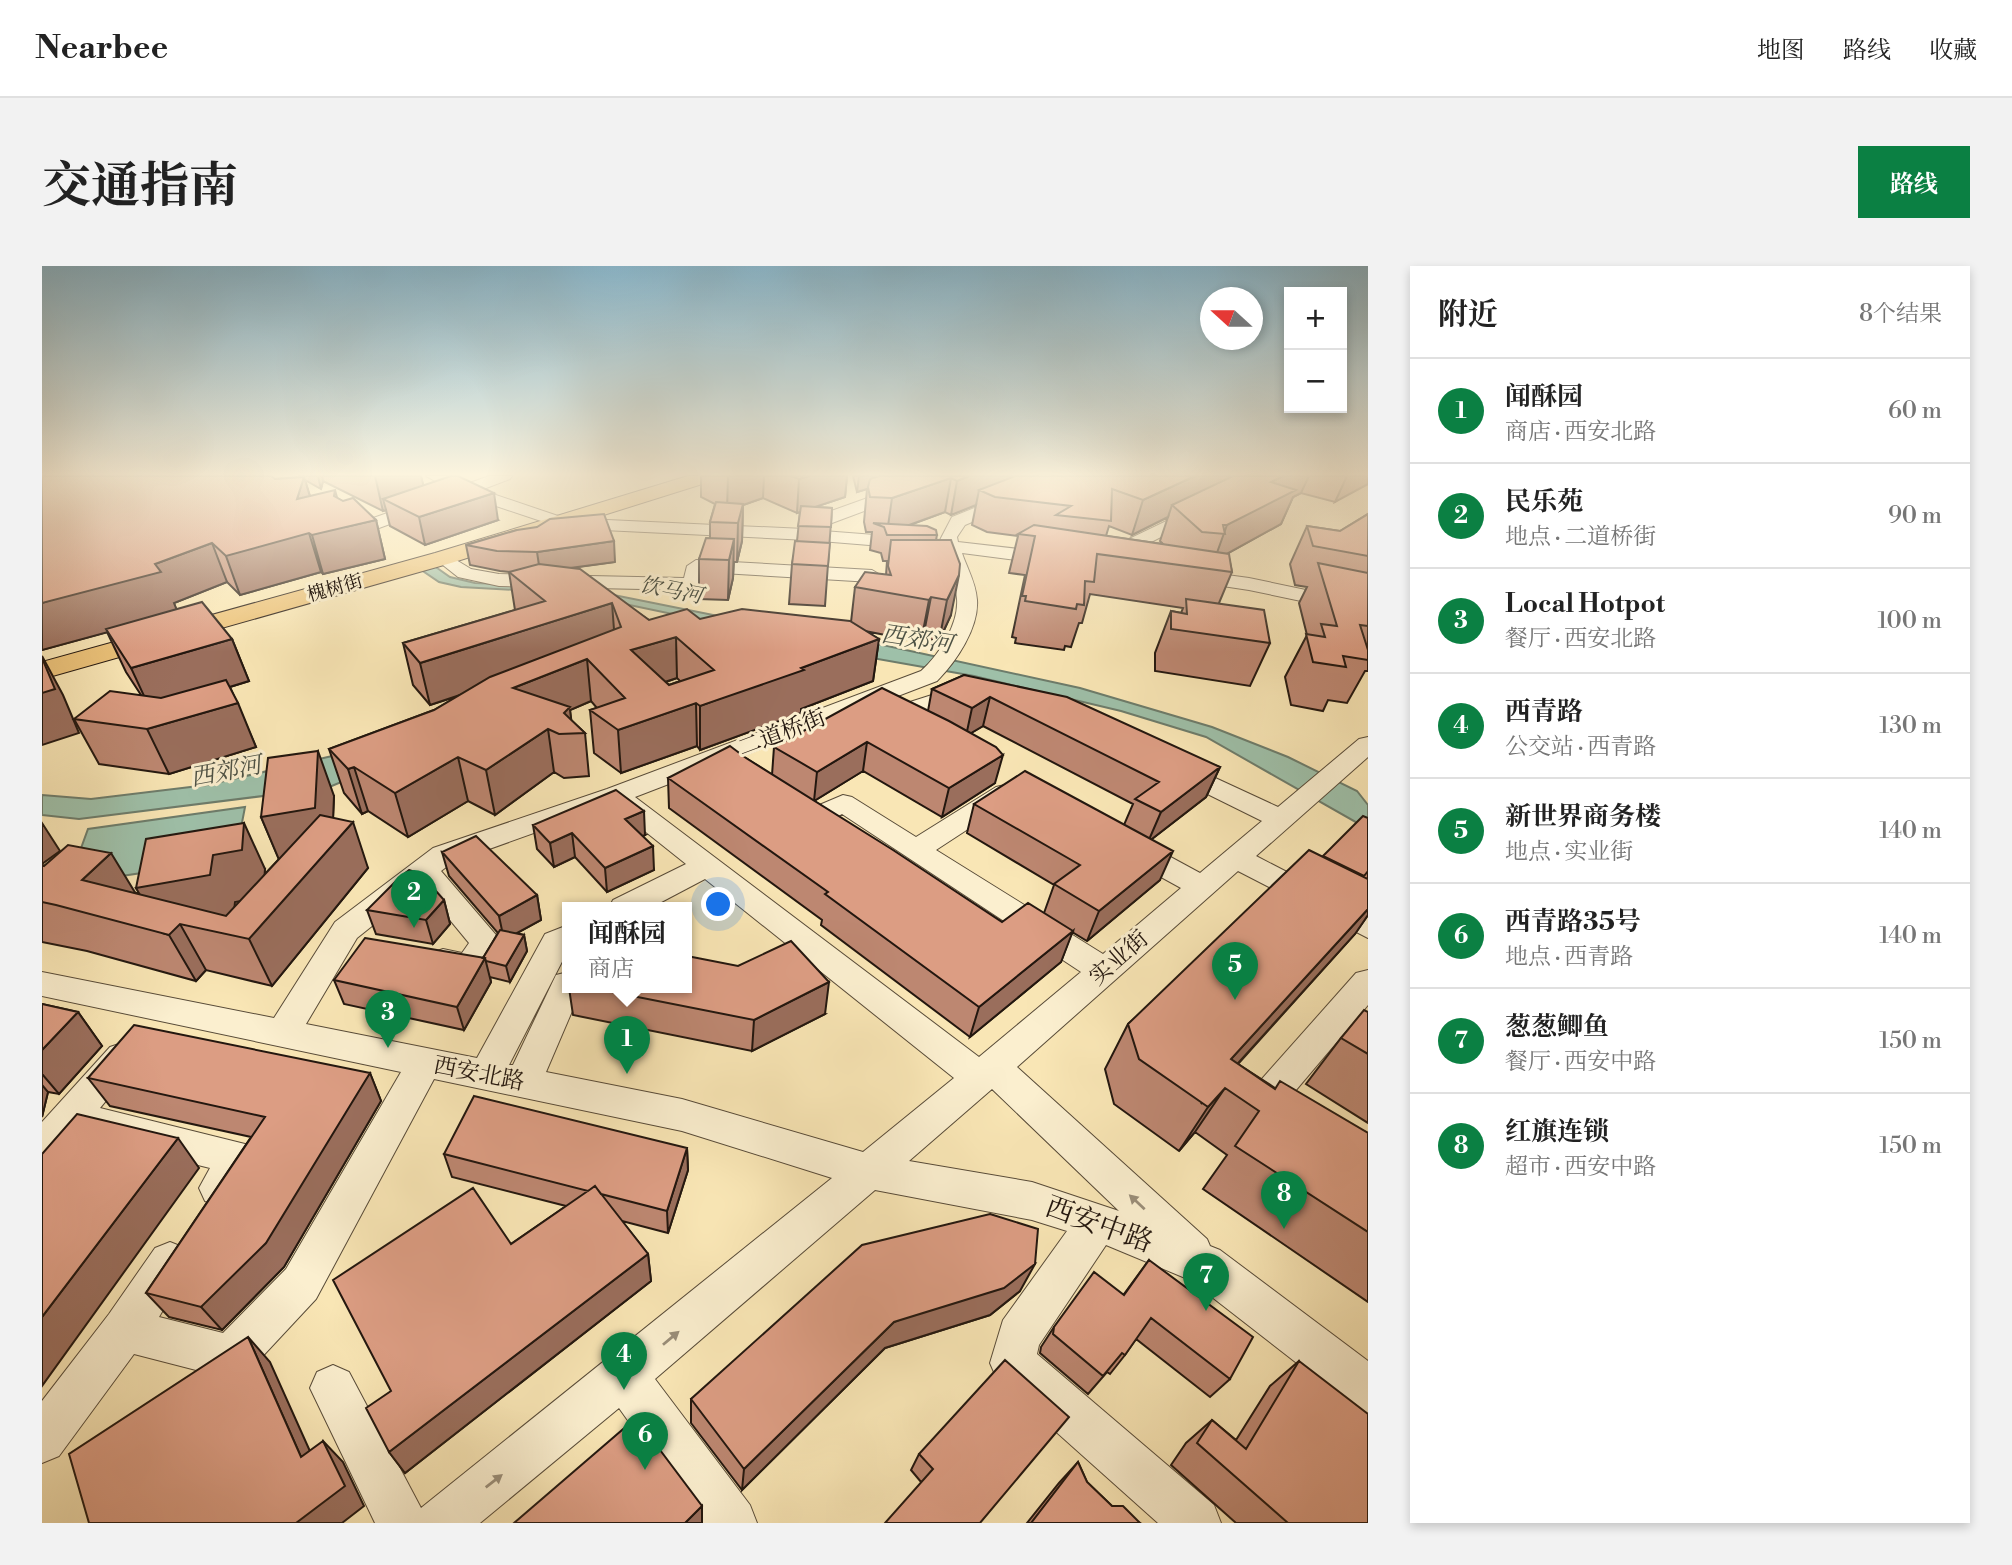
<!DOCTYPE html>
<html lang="zh">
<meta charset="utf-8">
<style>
body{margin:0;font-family:"Libre Bodoni","Noto Serif SC",serif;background:#f2f2f2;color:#222}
.controls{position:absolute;right:21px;top:21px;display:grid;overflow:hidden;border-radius:0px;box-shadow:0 4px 10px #0003}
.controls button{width:63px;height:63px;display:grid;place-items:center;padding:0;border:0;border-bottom:2px solid #e0e0e0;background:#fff;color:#222;font:35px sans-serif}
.compass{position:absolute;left:1158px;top:21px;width:63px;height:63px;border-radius:50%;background:#fff;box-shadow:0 4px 10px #0003;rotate:291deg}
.you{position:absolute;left:677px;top:639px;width:24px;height:24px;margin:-18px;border:5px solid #fff;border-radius:50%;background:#1a73e8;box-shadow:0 0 0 10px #1a73e833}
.badge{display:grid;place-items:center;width:46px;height:46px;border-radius:50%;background:#0b8043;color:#fff;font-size:23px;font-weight:700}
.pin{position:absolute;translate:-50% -58px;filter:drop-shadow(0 2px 4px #0008)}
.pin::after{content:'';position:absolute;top:37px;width:24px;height:21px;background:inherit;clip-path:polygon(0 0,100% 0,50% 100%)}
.popup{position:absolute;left:520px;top:636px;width:130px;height:91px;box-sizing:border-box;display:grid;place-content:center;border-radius:0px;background:#fff;filter:drop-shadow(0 2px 5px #0005);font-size:23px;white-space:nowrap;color:#767676}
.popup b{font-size:26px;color:#222}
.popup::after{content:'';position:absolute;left:50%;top:100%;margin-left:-14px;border:14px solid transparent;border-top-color:#fff}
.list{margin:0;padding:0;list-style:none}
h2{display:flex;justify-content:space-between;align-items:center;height:91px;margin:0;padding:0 28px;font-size:30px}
h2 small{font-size:23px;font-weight:400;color:#767676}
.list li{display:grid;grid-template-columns:46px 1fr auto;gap:21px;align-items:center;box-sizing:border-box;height:105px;padding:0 28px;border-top:2px solid #e0e0e0}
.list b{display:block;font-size:26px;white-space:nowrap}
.list p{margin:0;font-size:23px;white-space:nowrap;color:#767676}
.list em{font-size:23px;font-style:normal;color:#767676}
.map{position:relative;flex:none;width:1326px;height:1257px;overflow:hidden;border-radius:0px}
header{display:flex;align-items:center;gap:42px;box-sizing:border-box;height:98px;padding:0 35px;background:#fff;border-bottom:2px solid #e0e0e0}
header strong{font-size:33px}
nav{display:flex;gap:38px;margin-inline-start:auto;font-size:24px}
.intro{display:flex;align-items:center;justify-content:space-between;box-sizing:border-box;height:168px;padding:0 42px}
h1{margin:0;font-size:49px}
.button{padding:18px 32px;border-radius:0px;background:#0b8043;color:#fff;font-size:24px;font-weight:700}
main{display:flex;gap:42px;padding:0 42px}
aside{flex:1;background:#fff;border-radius:0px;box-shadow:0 4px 10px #0003}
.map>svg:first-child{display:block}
.water{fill:#9ec0a9;stroke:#6d7c6b;stroke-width:2}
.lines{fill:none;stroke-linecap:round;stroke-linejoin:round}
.minor-casing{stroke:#584b38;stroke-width:2}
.major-casing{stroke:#23170f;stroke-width:2}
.minor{fill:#fbefcf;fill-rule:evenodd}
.major{fill:#ecc37a;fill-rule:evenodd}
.wall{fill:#bd8771;stroke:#23170f;stroke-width:2;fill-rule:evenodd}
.shaded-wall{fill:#9a6e5c;stroke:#23170f;stroke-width:2}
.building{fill:#dc9d83;stroke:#23170f;stroke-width:2;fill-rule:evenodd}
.oneway{fill:#9a8e79}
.labels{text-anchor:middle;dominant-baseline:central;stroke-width:6;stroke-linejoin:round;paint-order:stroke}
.far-street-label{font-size:19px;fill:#23170f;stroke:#fbefcf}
.far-water-label{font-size:21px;font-style:italic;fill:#4e5245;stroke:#fbefcf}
.street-label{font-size:23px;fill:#23170f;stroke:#fbefcf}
.water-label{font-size:24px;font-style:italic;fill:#4e5245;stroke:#fbefcf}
.near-street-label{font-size:28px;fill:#23170f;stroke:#fbefcf}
</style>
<header>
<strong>Nearbee</strong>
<nav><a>地图</a><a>路线</a><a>收藏</a></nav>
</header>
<div class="intro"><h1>交通指南</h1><a class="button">路线</a></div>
<main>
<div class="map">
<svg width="1326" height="1257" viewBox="0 0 1326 1257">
<rect width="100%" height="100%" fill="#f9e6b5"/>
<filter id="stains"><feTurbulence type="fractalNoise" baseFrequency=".00286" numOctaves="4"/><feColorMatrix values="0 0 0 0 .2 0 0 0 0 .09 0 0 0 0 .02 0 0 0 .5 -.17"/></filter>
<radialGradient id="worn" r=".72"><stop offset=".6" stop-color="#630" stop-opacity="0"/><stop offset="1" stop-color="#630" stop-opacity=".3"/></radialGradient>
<path class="water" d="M388,297L408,311L433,317L532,321L691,353L818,374L1038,422L1170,461L1246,491L1315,525L1326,539V563L1164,471L1079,445L932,410L712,371L354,493L285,522L37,553L0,549V529L49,533L165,519L329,481L664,355L530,327L419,321L397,316L375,301Z
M203,541L193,593L26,618L46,563Z"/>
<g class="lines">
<g class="minor-casing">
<path id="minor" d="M384,210H405L425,218L447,210H470L468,213L439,224L522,252L763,263L778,249L887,210H910L908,213L790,257L781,265L898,274L910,251L1012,210H1034L1032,213L923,259L915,271L916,276L1012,287L1021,293L1012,299L920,287C925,302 934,317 935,334C937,362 914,396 895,415L593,531L937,791L1039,706L800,548C777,561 755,563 739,538L743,532L752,530L775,540L801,529L810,531L874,571L954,521L963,519L972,521L976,527L972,533L894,584L1061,688L1139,622L1079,589L1075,582L1079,575L1089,573L1099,575L1158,607L1220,555L1125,508L1121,503L1125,498L1134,495L1143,498L1236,541L1317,473L1326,471V491L1214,590L1326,648V672L1196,605L975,801L1165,973L1168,980L1178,984L1326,1095V1147L1310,1140L1148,1014L1064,979L997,1079L995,1088L1172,1239L1179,1257H1116L955,1113L948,1097L961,1054L1025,965L990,954L833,924L613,1113L708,1239L715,1257H659L577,1142L438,1257H333L268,1122L275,1106L291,1099L307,1106L379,1242L790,912L640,865L392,813L274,1033L205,1107L189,1113L92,1088L17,1190L0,1197V1135L67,1048L113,982L128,976L143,982L149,996L117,1051L181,1067L244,1003L359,806L0,730V706L232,752L293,656L391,582L565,523L879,405C897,389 917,358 915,333C914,316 906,300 901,285L766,274L520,262L424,230L318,269H306L303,265L306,261L410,224ZM570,539L644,598L571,634L567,642H608L663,613L912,812L821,886L640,833L504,806L540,722H526V706L514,709L471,799H467L526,684V659L503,668L435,792L264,758L315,672L380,620L427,677L420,687L401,683L390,687L385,695L390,703L428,712L439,709L460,676L399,605L411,596ZM950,823L1077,945L990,916L867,895Z
M1218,210H1238L1076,293L1069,295L1060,289L1062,285Z
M401,286L429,303L457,308L642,312L645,300L654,294L830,304L840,310L830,316L663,306L657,322L650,324L457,320L416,311L392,292Z
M1148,304L1207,312L1326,337V349L1207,324L1141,314L1138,310L1141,306Z
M915,421L935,426L939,431L935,436L927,438L916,435L854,455L846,453L842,448L846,443Z
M1326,704V739L1249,830L1256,842L1251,853L1238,858L1211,845L1206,834L1211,823L1314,707Z
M80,777L92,781L98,791L92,801L58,842L211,880L216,892L191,935L177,940L163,935L157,922L168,902L35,869L13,894L0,899V856L68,781Z"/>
</g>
<g class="major-casing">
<path id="major" d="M646,210H676L673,214L409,297L0,413V396L393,287Z"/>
</g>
<use href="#minor" class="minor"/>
<use href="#major" class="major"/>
</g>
<path class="wall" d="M0,210L233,213L258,211L256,210H379L381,219L456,254L383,279L348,260L344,244L341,245L281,215L279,223L263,214L268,230L295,232L334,254L343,293L281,308L279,306L198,329L185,316L132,337L134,343L190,373L207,415L188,421L214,481L127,508L57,498L32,453L99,429L84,406L65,366L0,384Z
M659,210H805L803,231L773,241L790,242L783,340L747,338L750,298L755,275L758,246L755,247L721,232L701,239L700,275L695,296H692L691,312L686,334L657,333V293L668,272V256L673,238L659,231Z
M811,210H1326L1293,236L1259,227L1251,231L1239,258L1186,287L1190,306L1177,337L1228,377L1208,420L1113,405V387L1129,345L1139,347L1141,342L1048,328L1040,357H1037L1029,381L1023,380L1022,384L973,377L974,372L970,371L983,309L967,307L976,270L945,266L930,259L934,239L909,249L903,246L868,259L895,269L894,274L909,349L897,375L881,372L879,376L823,365L837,373L831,415L759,443V447L658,484L655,480L579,507L552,487L548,444L555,442L549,435L528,444L529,454L543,467L547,510L522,512L512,506L453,549L426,535L366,571L326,545L320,548L302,527L287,483L392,444L416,430L388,439L371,419L361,377L473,344L467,306H469L458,305L428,299L424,279L475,264L573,296L529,302L607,354L658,353L809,356L813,321L844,309L845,295H841L839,287L828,284L830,266H824L822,256L825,223L815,226ZM1126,251L1118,275L1121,278L1064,270L1067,260L1090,269ZM635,412L638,415L627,419L624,416Z
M1326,248V405H1323L1305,437L1286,434L1281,445L1249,439L1243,411L1265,369L1257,337L1265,321L1253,319L1248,298L1265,260L1298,265Z
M922,409L1178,501L1164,531L1110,573L1118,614L1045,675L1030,666L1019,696L928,771L779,659L780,654L627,542L626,512L704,492L730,509L732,481L886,445L890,423ZM941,460L1091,538L1082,559L932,538L925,567L1012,619L1002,647L960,656L772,535L821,505L900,551L953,517L929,467Z
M292,530L291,552L326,602L230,720L164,704L154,715L45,685L0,676V599L98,628L94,622L223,603L222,609L237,593L219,551Z
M1326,552V649L1313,668L1196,798L1233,822L1326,867V1036L1161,923L1185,889L1153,866L1137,885L1072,838L1063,803L1086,758Z
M491,559L603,569L601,570L612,604L565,626L533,591L512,601L495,583Z
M400,586L495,629L499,654L475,667L482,669L485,685L468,716L448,711L449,716L422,764L302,738L292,714L441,692L456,667L407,610Z
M402,634L408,658L391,678L334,668L325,644Z
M527,722H645L783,748L710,785L531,749Z
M0,738L36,746L60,780L17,828L6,826L0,851Z
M1326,746V857L1264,818L1299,772Z
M328,807L339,835L242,1001L180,1064L127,1051L104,1027L209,871L68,840L46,812Z
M645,882L646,904L626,967L580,955L606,988L609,1015L363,1207L347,1186L349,1125L469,978L524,940L410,911L402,888Z
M1107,994L1188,1113L1168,1131L1094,1073L1083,1089L1068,1108L1065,1106L1046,1128L998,1087L999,1081L1012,1061L1082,1028Z
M978,1025L948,1049L843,1082L700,1224L649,1157V1133Z
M1257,1095L1326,1257H1194L1129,1199L1144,1177L1170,1154L1194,1174L1228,1120Z
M1027,1151L879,1216L869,1204L877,1188Z
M1036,1196L1045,1216L1070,1240L1098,1257H985L1017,1217Z"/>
<path class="shaded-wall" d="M276,210H280L281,215L279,223Z
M333,210H379L384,230L341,233L344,244L341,245Z
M686,210H722L721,232L701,239L700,275L695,296L696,257L685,244Z
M767,210H805L803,231L755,247L757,213Z
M817,210H880L831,221L815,226Z
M927,210H1005L937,224L934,239L909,249L915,215Z
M1153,210H1212L1130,239L1126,251L1090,269L1101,234Z
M1241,210H1267L1259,227L1251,231L1239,258L1172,295L1185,259L1229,216Z
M1305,210H1326V218L1293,236Z
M262,211L273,247L267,267L279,306L198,329L184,290L255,233Z
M909,212L903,246L845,267L850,232Z
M293,224L303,261L334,254L343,293L281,308L270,269L292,230Z
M452,227L456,254L383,279L377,251Z
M692,273L691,312L686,334L687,294Z
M572,275L573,296L498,306L495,286Z
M170,277L185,316L132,337L136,347L0,384V337L113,298Z
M917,309L909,349L897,375L905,334Z
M889,331L881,372L879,376L887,334Z
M570,337L573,377L388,439L378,397Z
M634,371L635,412L592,426L589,384Z
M190,373L207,415L109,445L89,402Z
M837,373L831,415L759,443V447L658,484V440Z
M0,390L21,429L37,467L0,479Z
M545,393L549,435L528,444L531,467L522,447L471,422Z
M948,431L941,460L924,470L930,442Z
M196,437L214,481L127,508L105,463Z
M654,437L655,480L579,507L576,464Z
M506,463L512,506L453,549L444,504Z
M825,476L821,505L772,535L775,506Z
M276,485L292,530L290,579L311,556L326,602L230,720L207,673L238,596L219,551Z
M961,489L953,517L900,551L907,522Z
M416,491L426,535L366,571L353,527Z
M312,501L326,545L320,548L306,503Z
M1178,501L1164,531L1106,576L1119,546Z
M602,545L603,569L585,577L583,553Z
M0,557L18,585L0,598Z
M202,557L223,603L221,631L193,636L191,655L138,658L164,704L154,715L127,669L120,667L94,622L171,589Z
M530,567L533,591L512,601L508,577Z
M611,580L612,604L565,626L563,602Z
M1131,585L1118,614L1045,675L1057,645Z
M69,587L97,633L40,614Z
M495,629L499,654L462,674L457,650Z
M402,634L408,658L391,678L384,654Z
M1326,643V649L1313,668L1159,838L1189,793Z
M1031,665L1019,696L928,771L937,741Z
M482,669L485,685L468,716L464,700Z
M443,692L449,716L422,764L415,741Z
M787,716L783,748L710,785L712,754Z
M36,746L60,780L17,828L0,808V784Z
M328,807L339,835L242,1001L180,1064L159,1041Z
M0,819L6,826L0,851Z
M1183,822L1153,866L1137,885L1166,841Z
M136,872L157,902L0,1120V1051Z
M645,882L646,904L626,967L625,945Z
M606,988L609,1015L363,1207L347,1186Z
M993,998L978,1025L948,1049L843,1082L700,1224L702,1203L852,1056Z
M206,1071L228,1096L280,1212L259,1191Z
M281,1175L301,1196L322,1240L300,1257H254Z
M660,1240V1257H643Z"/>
<path class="building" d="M0,210H229L233,213L262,211L255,233L293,224L292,230L301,235L311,232L334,254L270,269L267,267L184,290L170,277L113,298L119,306L0,337Z
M409,210H416L452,227L377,251L341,233Z
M749,210H767L757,213Z
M837,210H927L915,215L909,212L850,232L828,231L826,221L828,213Z
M973,210H1153L1101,234L1070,223L1069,255L1014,249L1029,240L953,231L937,224Z
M1191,210H1241L1229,216L1254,224L1185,259H1181L1183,268L1160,266L1130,239Z
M674,236L701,238L696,257L668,256Z
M759,240L790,242L789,261L756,260Z
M562,248L572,275L495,286L455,285L424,279L475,264L495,261L508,253Z
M1326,248V290L1271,280L1265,260L1298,265Z
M831,257L885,260L894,264L895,269H845L842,261Z
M992,259L1187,288L1190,306L1055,288L1052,316L1043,315L1042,339L1035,338L1034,343L983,335L984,330H980L993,270L976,268Z
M664,272L692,273L687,294L657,293Z
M849,274H909L918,298L917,309L905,334L889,331L887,334L813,321L823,306L849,309L846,300Z
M753,275L788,277L786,300L750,298Z
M1276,297L1326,307V360L1318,359L1326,384V394L1301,390L1304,401L1271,396L1264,368L1283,371L1279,358L1295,360Z
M497,298L538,303L607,354L645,343L658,353L700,343L808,355L837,373L759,402L762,404L658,440L654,437L576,464L548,444L583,432L545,393L471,422L528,441L522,447L543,467L517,468L506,463L444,504L416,491L353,527L312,501L306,503L287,483L392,444L448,411L579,361L570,337L378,397L361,377L503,335L467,306ZM634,371L672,404L627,419L589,384Z
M1144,333L1222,344L1228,377L1129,363V345L1145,348Z
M160,336L190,373L89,402L64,363Z
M0,392L13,423L0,427Z
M922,409L1025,431L1178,501L1119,546L1093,533L1117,516L948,431L930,442L890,423Z
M184,414L196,437L105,463L32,453L68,425L119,432Z
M840,422L907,455L954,481L961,489L907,522L825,476L775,506L732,481Z
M688,480L704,492L851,584L960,656L986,637L1031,665L937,741L783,628L786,626L626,512Z
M276,485L273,542L219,551L226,492Z
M983,505L1131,585L1057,645L1012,618L1038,599L932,538Z
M574,524L602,545L583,553L611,580L563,602L530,567L508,577L491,559Z
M278,549L311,556L207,673L138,658L127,669L14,639L0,636V599L2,600L26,579L69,587L40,614L184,650Z
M1321,550L1326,552V605L1322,610L1281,590Z
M202,557L200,584L171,589L168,609L94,622L104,573Z
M434,570L495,629L457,650L400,586Z
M1267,584L1326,613V643L1189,793L1233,823L1238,815L1326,867V966L1193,880L1217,845L1183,822L1166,841L1097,793L1086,758Z
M367,604L379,608L402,634L384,654L325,644L357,612Z
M458,664L482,669L464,700L444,695L443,692H441Z
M323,672L443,692L415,741L292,714Z
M749,675L787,716L712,754L550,722H645V690L696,700Z
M0,738L36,746L0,784Z
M1322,744L1326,746V788L1299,772Z
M92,759L328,807L224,977L159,1041L104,1027L223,851L46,812Z
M432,830L645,882L625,945L559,928L553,920L546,925L402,888Z
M35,848L136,872L0,1051V888Z
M553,920L606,988L347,1186L324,1142L349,1125L291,1014L431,922L469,978Z
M948,948L996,963L993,998L962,1022L852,1056L702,1203L649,1133L820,979Z
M1107,994L1211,1071L1188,1113L1109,1052L1083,1089L1080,1087L1061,1110L1011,1068L1012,1061L1052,1006L1082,1029Z
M206,1071L259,1191L281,1175L303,1220L254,1257H47L27,1188Z
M963,1094L1027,1151L938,1257H843L891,1203L877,1188Z
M1257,1095L1326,1148V1257H1246L1155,1177L1170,1154L1204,1183Z
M594,1152L660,1240L643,1257H472Z
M1036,1196L1045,1216L1070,1240H1081L1098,1257H989Z"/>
<defs><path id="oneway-solid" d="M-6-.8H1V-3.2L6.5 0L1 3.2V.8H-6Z" transform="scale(1.75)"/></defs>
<g class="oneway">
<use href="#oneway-solid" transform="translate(1095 936) rotate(-137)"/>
<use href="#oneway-solid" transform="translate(629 1072) rotate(-40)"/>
<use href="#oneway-solid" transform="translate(452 1215) rotate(-38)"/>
</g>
<linearGradient id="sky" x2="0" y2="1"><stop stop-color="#8ab9cf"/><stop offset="0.54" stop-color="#fcf4de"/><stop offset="1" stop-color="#fcf4de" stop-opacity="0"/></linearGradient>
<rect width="1326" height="386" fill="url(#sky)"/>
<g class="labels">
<g class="far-street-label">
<text transform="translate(293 322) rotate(-16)">槐树街</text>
</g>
<g class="far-water-label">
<text transform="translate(629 325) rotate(11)">饮马河</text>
</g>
<g class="street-label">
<text transform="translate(740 467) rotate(-21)">二道桥街</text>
<text transform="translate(1077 692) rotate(-41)">实业街</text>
<text transform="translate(437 808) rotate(11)">西安北路</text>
</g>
<g class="water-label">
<text transform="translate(875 374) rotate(9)">西郊河</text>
<text transform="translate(184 506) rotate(-11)">西郊河</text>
</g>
<g class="near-street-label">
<text transform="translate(1057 959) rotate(20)">西安中路</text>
</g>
</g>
<rect width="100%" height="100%" filter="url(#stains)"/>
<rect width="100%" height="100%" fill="url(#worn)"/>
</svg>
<div class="controls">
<button>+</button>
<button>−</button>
</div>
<svg class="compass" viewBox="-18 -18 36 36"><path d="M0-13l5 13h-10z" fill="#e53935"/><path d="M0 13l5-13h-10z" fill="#767676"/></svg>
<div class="you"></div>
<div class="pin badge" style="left:585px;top:808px">1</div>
<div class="popup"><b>闻酥园</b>商店</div>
<div class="pin badge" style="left:372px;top:662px">2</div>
<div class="pin badge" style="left:346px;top:782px">3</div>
<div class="pin badge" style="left:582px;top:1124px">4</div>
<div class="pin badge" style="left:1193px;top:734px">5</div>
<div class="pin badge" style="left:603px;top:1204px">6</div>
<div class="pin badge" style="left:1164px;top:1045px">7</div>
<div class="pin badge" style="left:1242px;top:963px">8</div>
</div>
<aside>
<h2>附近<small>8个结果</small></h2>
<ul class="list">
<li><span class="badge">1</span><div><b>闻酥园</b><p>商店 · 西安北路</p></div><em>60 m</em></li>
<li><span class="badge">2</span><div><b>民乐苑</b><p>地点 · 二道桥街</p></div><em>90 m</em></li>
<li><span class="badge">3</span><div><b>Local Hotpot</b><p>餐厅 · 西安北路</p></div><em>100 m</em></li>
<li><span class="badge">4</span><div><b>西青路</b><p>公交站 · 西青路</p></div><em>130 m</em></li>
<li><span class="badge">5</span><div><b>新世界商务楼</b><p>地点 · 实业街</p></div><em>140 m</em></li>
<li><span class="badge">6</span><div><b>西青路35号</b><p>地点 · 西青路</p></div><em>140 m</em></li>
<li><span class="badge">7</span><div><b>葱葱鲫鱼</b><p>餐厅 · 西安中路</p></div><em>150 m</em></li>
<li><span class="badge">8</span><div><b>红旗连锁</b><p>超市 · 西安中路</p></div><em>150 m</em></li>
</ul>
</aside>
</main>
